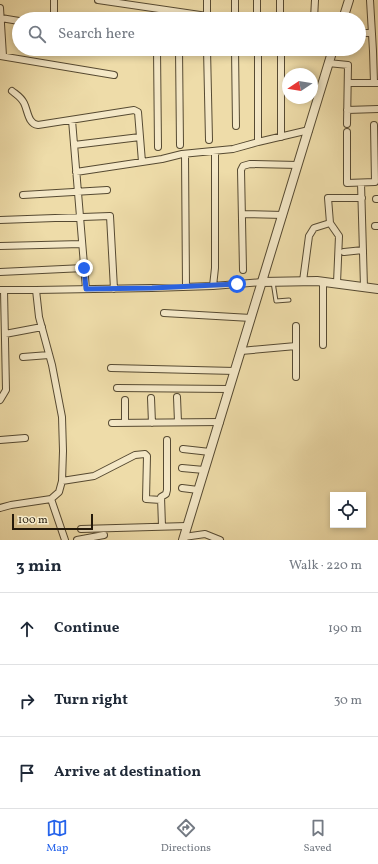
<!DOCTYPE html>
<meta charset="utf-8">
<style>
body{margin:0;font-family:Vollkorn,serif;background:#f2f2f3;color:#1f2937}
.controls{position:absolute;right:12px;bottom:12px;display:grid;overflow:hidden;border-radius:0px;box-shadow:0 2px 6px #0003}
.controls button{width:36px;height:36px;display:grid;place-items:center;padding:0;border:0;border-bottom:1px solid #e0e1e3;background:#fff;color:#1f2937;font:20px sans-serif}
.compass{position:absolute;left:282px;top:68px;width:36px;height:36px;border-radius:50%;background:#fff;box-shadow:0 2px 6px #0003;rotate:258deg}
.scale{position:absolute;left:12px;bottom:10px;width:81px;box-sizing:border-box;padding-left:4px;border:2px solid #24190a;border-top:0;font-size:11px;line-height:14px;white-space:nowrap;color:#24190a;-webkit-text-stroke:3px #f4e8c7;paint-order:stroke}
.stop{position:absolute;width:12px;height:12px;margin:-9px;border:3px solid #2563eb;border-radius:50%;background:#fff}
.stop.end{background:#2563eb;border-color:#fff;box-shadow:0 1px 4px #0008}
.list{margin:0;padding:0;list-style:none}
h2{display:flex;justify-content:space-between;align-items:center;height:52px;margin:0;padding:0 16px;font-size:17px}
h2 small{font-size:13px;font-weight:400;color:#747a83}
.list li{display:grid;grid-template-columns:26px 1fr auto;gap:12px;align-items:center;box-sizing:border-box;height:72px;padding:0 16px;border-top:1px solid #e0e1e3}
.list b{display:block;font-size:15px;white-space:nowrap}
.list em{font-size:13px;font-style:normal;color:#747a83}
.icon{flex:none;width:22px;height:22px;fill:none;stroke:currentColor;stroke-width:2;stroke-linecap:round;stroke-linejoin:round}
.map{position:relative;flex:none;width:378px;height:540px;overflow:hidden}
.search{position:absolute;background:#fff;box-shadow:0 2px 6px #0003;left:12px;right:12px;top:12px;height:44px;display:flex;align-items:center;gap:10px;box-sizing:border-box;padding:0 14px;border-radius:22px;color:#747a83;font-size:15px}
.sheet{height:268px;background:#fff}
nav{display:flex;justify-content:space-around;align-items:center;box-sizing:border-box;height:56px;border-top:1px solid #e0e1e3;background:#fff;font-size:11px;color:#747a83}
nav a{display:grid;justify-items:center;gap:2px}
nav .on{color:#2563eb}
.map>svg:first-child{display:block}
.lines{fill:none;stroke-linecap:round;stroke-linejoin:round}
.service-casing{stroke:#564a32;stroke-width:5}
.minor-casing{stroke:#564a32;stroke-width:8}
.tertiary-casing{stroke:#564a32;stroke-width:10}
.service{stroke:#f4e8c7;stroke-width:3}
.minor{stroke:#f4e8c7;stroke-width:6}
.tertiary{stroke:#f4e8c7;stroke-width:8}
.route{stroke:#2563eb;stroke-width:5}
</style>
<div class="map">
<svg width="378" height="540" viewBox="0 0 378 540">
<rect width="100%" height="100%" fill="#eedca9"/>
<filter id="stains"><feTurbulence type="fractalNoise" baseFrequency=".005" numOctaves="4"/><feColorMatrix values="0 0 0 0 .2 0 0 0 0 .09 0 0 0 0 .02 0 0 0 .5 -.17"/></filter>
<radialGradient id="worn" r=".72"><stop offset=".6" stop-color="#630" stop-opacity="0"/><stop offset="1" stop-color="#630" stop-opacity=".3"/></radialGradient>
<g class="lines">
<g class="service-casing">
<path id="service" d="M273,282L276,301L289,300"/>
</g>
<g class="minor-casing">
<path id="minor" d="M54,0V19
M98,0L207,16
M207,0V19
M235,0V19
M257,0V19
M280,0V19
M370,0L373,51L374,83
M0,8L3,56
M1,18L19,21
M314,19L315,0
M359,33H372
M157,49L158,147
M179,49L180,145
M194,49L207,51L223,49
M207,49L209,140
M235,49L236,126
M258,49V142L309,130
M281,49V137
M0,56L114,75
M328,63L348,65L347,124
M348,83H378
M12,91C17,95 21,97 24,103C28,111 28,124 38,125L134,110L138,112L142,162
M347,110L378,109
M72,120L86,289
M347,132V183L375,182L374,125
M74,145L140,137
M185,154L186,287
M76,172L162,159L182,154L233,149L258,142
M361,183L364,287
M23,195L107,190
M376,199H378
M242,214L283,215
M0,220L110,216L114,289
M375,226H378
M0,246L82,244
M344,252L363,250
M243,270L241,170L243,166L250,164L298,165
M0,272L84,268
M303,281L309,236L314,228L330,223
M337,283L339,236L330,223L328,198H362
M213,286L215,268V151
M0,290H36
M164,313L251,318
M5,334L42,327
M323,345V282
M241,351L296,346
M23,357L49,355
M111,368L235,371
M296,377V326
M117,388L229,389
M177,397L178,422
M151,398L152,423
M0,400L6,390L4,290
M112,423L220,422
M125,423V400
M0,440L25,438
M183,449L210,452
M182,468L204,470
M62,481L94,476L135,455L145,454L147,456L146,499L161,500
M182,488L198,490
M51,499L65,540
M0,508L11,505L51,499L59,492L62,481L63,451L62,417L52,365L39,317L36,290L152,288L213,286L262,282
M162,526L161,497L166,494L167,490V440
M81,529L187,526
M184,537L205,534L220,540
M77,540L104,535"/>
</g>
<g class="tertiary-casing">
<path id="tertiary" d="M343,19L349,0
M262,282L317,281L378,289
M183,540L333,49"/>
</g>
<use href="#service" class="service"/>
<use href="#minor" class="minor"/>
<use href="#tertiary" class="tertiary"/>
</g>
<g class="lines">
<path class="route" d="M84,268L86,289L152,288L237,284"/>
</g>
<rect width="100%" height="100%" filter="url(#stains)"/>
<rect width="100%" height="100%" fill="url(#worn)"/>
</svg>
<div class="controls">
<button><svg class="icon" aria-label="locate" viewBox="0 0 24 24"><circle cx="12" cy="12" r="6"/><path d="M12 2v4M12 18v4M2 12h4M18 12h4"/></svg></button>
</div>
<svg class="compass" viewBox="-18 -18 36 36"><path d="M0-13l5 13h-10z" fill="#e53935"/><path d="M0 13l5-13h-10z" fill="#747a83"/></svg>
<div class="scale">100 m</div>
<div class="stop" style="left:237px;top:284px"></div>
<div class="stop end" style="left:84px;top:268px"></div>
<div class="search"><svg class="icon" aria-label="search" viewBox="0 0 24 24"><circle cx="10" cy="10" r="6"/><path d="M15 15l6 6"/></svg>Search here</div>
</div>
<section class="sheet">
<h2>3 min<small>Walk · 220 m</small></h2>
<ul class="list">
<li><svg class="icon" aria-label="ahead" viewBox="0 0 24 24"><path d="M12 20V5M6 11l6-6 6 6"/></svg><div><b>Continue</b></div><em>190 m</em></li>
<li><svg class="icon" aria-label="right" viewBox="0 0 24 24"><path d="M7 20v-9h11M14 6l5 5-5 5"/></svg><div><b>Turn right</b></div><em>30 m</em></li>
<li><svg class="icon" aria-label="arrive" viewBox="0 0 24 24"><path d="M6 21V4h12l-3 4 3 4H6"/></svg><div><b>Arrive at destination</b></div></li>
</ul>
</section>
<nav>
<a class="on"><svg class="icon" aria-label="map" viewBox="0 0 24 24"><path d="M3 6l6-2 6 2 6-2v14l-6 2-6-2-6 2zM9 4v14M15 6v14"/></svg>Map</a>
<a><svg class="icon" aria-label="directions" viewBox="0 0 24 24"><path d="M12 3l9 9-9 9-9-9zM9 14v-3h6M13 9l2 2-2 2"/></svg>Directions</a>
<a><svg class="icon" aria-label="saved" viewBox="0 0 24 24"><path d="M7 4h10v16l-5-4-5 4z"/></svg>Saved</a>
</nav>
